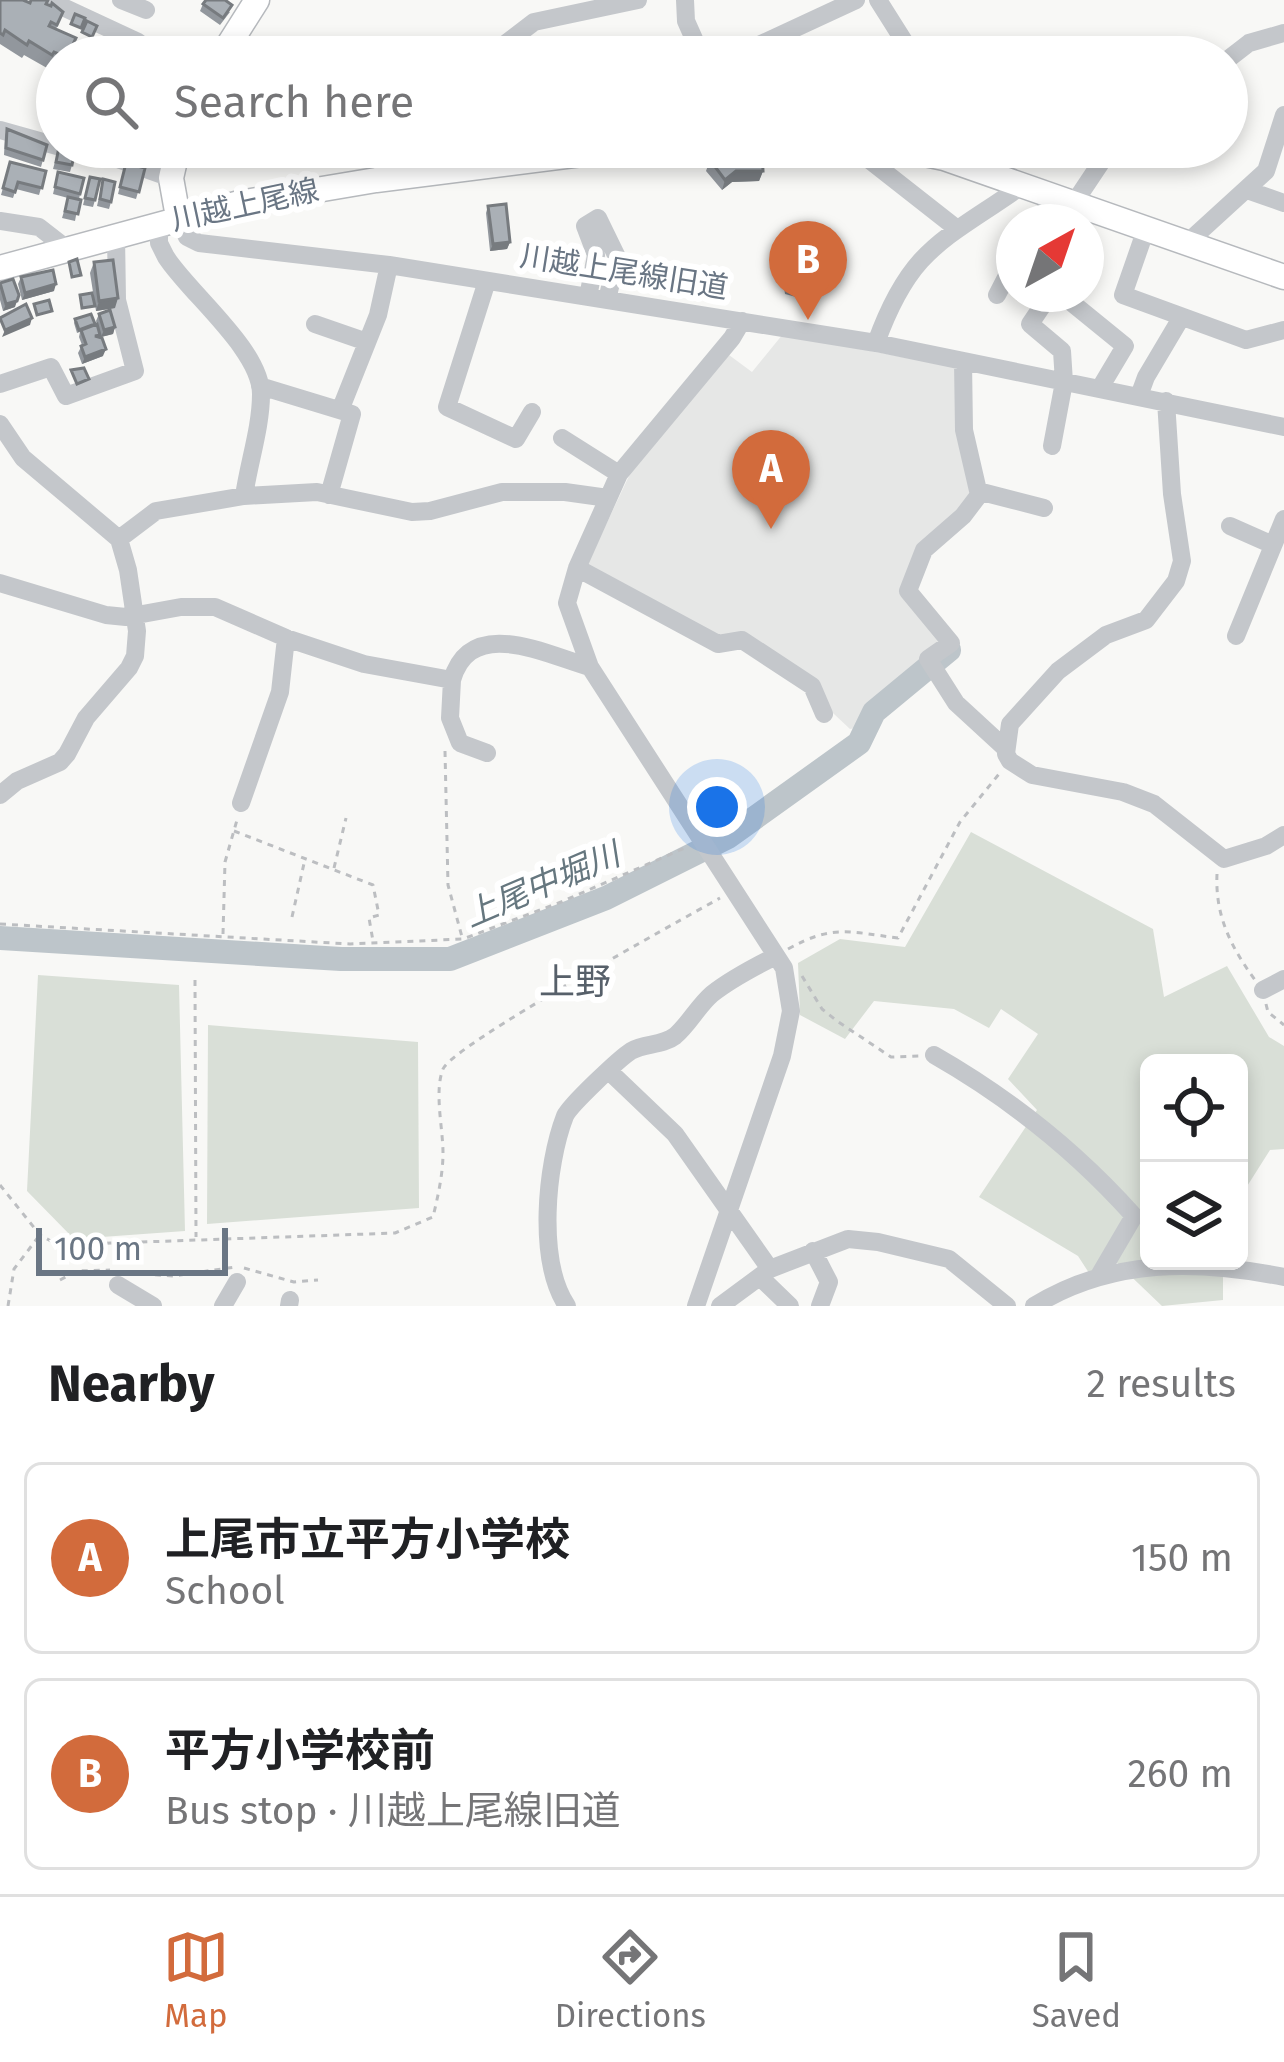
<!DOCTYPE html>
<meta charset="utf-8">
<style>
body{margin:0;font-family:"Fira Sans","Noto Sans JP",sans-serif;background:#f2f2f2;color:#202124}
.controls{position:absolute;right:36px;bottom:36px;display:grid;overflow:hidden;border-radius:18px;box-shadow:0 6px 18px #0003}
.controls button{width:108px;height:108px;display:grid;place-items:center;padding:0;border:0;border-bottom:3px solid #e0e0e0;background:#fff;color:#202124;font:60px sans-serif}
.compass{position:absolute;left:996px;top:204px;width:108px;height:108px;border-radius:50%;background:#fff;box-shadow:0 6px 18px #0003;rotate:40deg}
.scale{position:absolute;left:36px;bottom:30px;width:192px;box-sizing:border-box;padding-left:12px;border:6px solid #6a7684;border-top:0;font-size:33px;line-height:42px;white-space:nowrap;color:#6a7684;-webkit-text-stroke:9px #fff;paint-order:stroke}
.you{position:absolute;left:717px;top:807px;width:42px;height:42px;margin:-30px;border:9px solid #fff;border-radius:50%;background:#1a73e8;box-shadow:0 0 0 18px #1a73e833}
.badge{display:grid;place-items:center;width:78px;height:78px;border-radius:50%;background:#d26b3c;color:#fff;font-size:39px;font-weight:700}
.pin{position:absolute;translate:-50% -99px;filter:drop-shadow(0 3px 6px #0008)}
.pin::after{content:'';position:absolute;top:63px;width:42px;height:36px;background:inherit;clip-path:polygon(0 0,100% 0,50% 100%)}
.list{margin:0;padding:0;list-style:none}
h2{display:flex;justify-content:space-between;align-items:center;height:156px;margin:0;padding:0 48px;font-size:51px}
h2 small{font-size:39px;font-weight:400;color:#757577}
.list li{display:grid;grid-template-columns:78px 1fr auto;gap:36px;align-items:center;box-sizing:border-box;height:192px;margin:0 24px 24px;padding:0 24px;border:3px solid #e0e0e0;border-radius:18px}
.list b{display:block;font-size:45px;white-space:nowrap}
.list p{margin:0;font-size:39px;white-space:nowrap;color:#757577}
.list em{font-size:39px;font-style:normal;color:#757577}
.icon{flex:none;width:66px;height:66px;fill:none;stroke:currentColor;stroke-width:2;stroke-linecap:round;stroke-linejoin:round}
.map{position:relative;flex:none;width:1284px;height:1306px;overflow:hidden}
.search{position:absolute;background:#fff;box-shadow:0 6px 18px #0003;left:36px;right:36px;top:36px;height:132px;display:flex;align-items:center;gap:30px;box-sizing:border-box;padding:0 42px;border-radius:66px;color:#757577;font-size:45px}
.sheet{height:588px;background:#fff}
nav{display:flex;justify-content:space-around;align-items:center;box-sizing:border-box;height:168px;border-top:3px solid #e0e0e0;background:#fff;font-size:33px;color:#757577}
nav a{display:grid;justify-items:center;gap:6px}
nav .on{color:#d26b3c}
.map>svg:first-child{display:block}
.built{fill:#e6e7e6}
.green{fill:#d9dfd7}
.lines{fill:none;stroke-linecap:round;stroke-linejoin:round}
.river{stroke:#bdc5ca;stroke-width:24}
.major-casing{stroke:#b6b9bd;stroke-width:27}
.path{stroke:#bcbec1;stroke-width:3;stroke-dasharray:6 6;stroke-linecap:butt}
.minor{stroke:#c4c7cb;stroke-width:18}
.major{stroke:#fff;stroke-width:24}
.wall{fill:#92979d}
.shaded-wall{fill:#777b7f}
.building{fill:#aab0b6;stroke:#777b7f;stroke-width:3}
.labels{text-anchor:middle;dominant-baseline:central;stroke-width:12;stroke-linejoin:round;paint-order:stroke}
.street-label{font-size:30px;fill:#6a7684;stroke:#fff}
.water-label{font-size:33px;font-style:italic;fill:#66777f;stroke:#fff}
.quarter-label{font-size:36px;fill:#57606a;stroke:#fff}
</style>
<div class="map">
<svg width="1284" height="1306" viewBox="0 0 1284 1306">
<rect width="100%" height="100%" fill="#f8f8f6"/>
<path class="built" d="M783,334L954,367L960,372L972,495L903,591L942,643L869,707L856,728L850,729L753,638L718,639L585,569L638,457L729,355L752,372Z"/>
<path class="green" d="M971,832L1153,929L1164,997L1227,966L1269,1037L1284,1046V1149L1270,1150L1239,1199V1063H1149V1261H1223V1300L1162,1306L1117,1263L1089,1273L1078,1256L979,1197L1037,1110L1008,1079L1038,1034L1001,1009L989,1028L954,1009L874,1001L845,1039L800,1015L798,963L840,939L905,947Z
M38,975L179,985L185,1231L74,1239L27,1191Z
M208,1025L418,1042L419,1208L207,1224Z"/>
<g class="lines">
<path class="river" d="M0,938L341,959H450L606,898L728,837L859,743L874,712L949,650"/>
<g class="major-casing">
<path id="major" d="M221,57L257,0
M178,147L171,178L178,217
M891,147L944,158L1284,277
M0,268L239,203L376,180L637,147"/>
</g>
<path class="path" d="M445,751L448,885L462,937
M234,831L373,885L379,915L369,918L373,941
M334,868L346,818
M1217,874C1215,916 1231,947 1255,980
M292,917L305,859
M0,924L350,944L463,939L561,902L687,847
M223,934L225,862L237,820
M788,949C833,924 850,932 898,938L960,822L999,774
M802,976L822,1009L837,1021L891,1057L921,1056
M195,980L196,1237
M1266,1004L1268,1012L1284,1025
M0,1185L40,1235L58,1245L395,1233L433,1217C438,1196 443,1174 443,1153C443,1128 434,1092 443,1069C453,1045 681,920 720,898
M244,1268L294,1282L318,1280
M131,1273L173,1276L235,1267
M60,1280L77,1271L110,1270
M8,1306L14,1269L39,1236"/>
<path class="minor" d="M48,0L138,42
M121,0L146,10
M685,0L686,21L702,57
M878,0L914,57
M488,57L534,22L638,0
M733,57L856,0
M1227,60L1249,43L1284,33
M0,130L57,146
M60,147L115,158L171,178
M860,147L863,155L956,228
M1247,190L1284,203
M1074,203L1104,158L1120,147
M178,217L187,237L199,243L389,265L876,343L1284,427
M0,221L39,227L66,248
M159,222V243L166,257C190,294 261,350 261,394C261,427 249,462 244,496
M1038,222L1054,196
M1146,229L1123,295L1246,340L1284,330
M1186,244L1266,171L1284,115
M487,281L447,407L516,439L532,412
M997,295L1014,262
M588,297L596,255L585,226L598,218L617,257L607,300
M315,324L367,342
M876,343C911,246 944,241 1023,185
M963,361L964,430L979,495L963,516L924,550L908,591L951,643L928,659L956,703L1006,749
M0,384L51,367L66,396L135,371L117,300L116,235
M260,386L352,414L329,495
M1139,396L1146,377L1181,318
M1166,401L1172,494L1182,561L1176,581L1146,620L1106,635L1058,671L1010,724L1006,754L1010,761L1032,775L1123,792L1154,804L1224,859L1266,846L1284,835
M341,408L378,315L389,265
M0,424L23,458L119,539L128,570L137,631L135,656L129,668L86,718L67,754L60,762L17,781L0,795
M562,438L619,474
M1052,446L1064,382L1062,351L1030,324L1049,296L1066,298L1125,346L1100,388
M978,491L1044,508
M1230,526L1273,545
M119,539L156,511L244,496L317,492L412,512L430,511L502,492H565L608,498
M577,568L718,644L742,640L812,686L824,714
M0,583L106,615L126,617L181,607H215L286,638L364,664L452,680C471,614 549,656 590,667
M1236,636L1284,519
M452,680L450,718L460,743L487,753
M241,803L280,692L286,638
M1263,990L1284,979
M934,1055C1011,1099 1075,1150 1134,1216L1100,1274
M610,1072L675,1134L770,1269
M813,1251L829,1282L820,1306
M761,1278L790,1306
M118,1285L153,1306
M223,1306L237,1282
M289,1306L290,1300
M567,1306C537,1261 546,1165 565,1116C570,1105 620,1058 631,1051C645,1043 662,1046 675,1036C689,1024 698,1006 712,994C731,979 754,967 776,956
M696,1306L782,1056L791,1011L784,968L590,667L567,603L577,568L619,474L732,338L742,321
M720,1306L770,1269L848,1239L878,1242L949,1259L1007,1306
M1034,1306C1112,1258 1197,1260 1284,1277"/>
<use href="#major" class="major"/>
</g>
<path class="wall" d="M0,0L30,3L49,0L47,5L63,12L56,29L76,38L68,57H57V69L49,65L47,68L24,55L22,58L0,44Z
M203,4L230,12L220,25L200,11Z
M7,129L47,145L41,167L4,155L5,136Z
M59,147L72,165L70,172L53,169Z
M122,147H141L138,155L121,149Z
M144,147H158L153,160L141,155Z
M735,147H762L763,171L759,181L732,182L722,190L706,171L710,160L733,159Z
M10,162L46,171L39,195L16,189L13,198L1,195Z
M145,168L136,199L118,194L124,170Z
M58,172L80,194L75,221L62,218L68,198L53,194Z
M90,177L95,200L93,207L83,205Z
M103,179L111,202L109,209L97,206Z
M488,206L510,242L507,249L490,251L486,213Z
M826,251L800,298L785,294L784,287L776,282L779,275Z
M94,262L115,308L96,311L90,273Z
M21,277L54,291L22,300L18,284Z
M0,283L15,307L3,311L0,300Z
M99,314L115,327L113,334L101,337L100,335L103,356L82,364L78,353L82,345L79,337L80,332L77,333L74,323L75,319L100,333L96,321Z"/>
<path class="shaded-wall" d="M736,171H763L759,181L732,182L722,190L725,180Z
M510,242L507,249L490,251L493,244Z
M56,284L54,291L22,300L25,293Z
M118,298L115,308L96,311L99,301Z
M17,301L15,307L3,311L6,304Z
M32,318L30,325L2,337L5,330Z
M115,327L113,334L101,337L104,330Z
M106,349L103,356L82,364L85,357Z"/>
<path class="building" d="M0,0H23L30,3L31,0H48L46,4L51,6L52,3L63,12L57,25L51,22L49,26L76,38L67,57L54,52L52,55L29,41L27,45L5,30L3,35L0,33Z
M206,0H225L232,5L223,18L203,4Z
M75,14L85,18L81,28L71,24Z
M87,21L97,26L92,37L82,32Z
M182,44L205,55L204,57L176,56Z
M75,46L92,53L91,57H70Z
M7,129L47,145L43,160L6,148Z
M59,147L75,150L72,165L56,162Z
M144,147H158L156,153Z
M737,147H762L763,171H736L725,180L710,160L720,152L726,159H737Z
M10,162L46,171L42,188L18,182L15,192L3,188Z
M126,163L145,168L139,192L120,187Z
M58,172L84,178L80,194L55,187Z
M90,177L100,179L95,200L85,198Z
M103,179L115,182L111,202L100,199Z
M68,197L81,200L78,214L65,211Z
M506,204L510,242L493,244L488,206Z
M801,236L826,251L803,292L787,287L786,280L779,275Z
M77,259L81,275L72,277L69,262Z
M113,260L118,298L99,301L94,262Z
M53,270L56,284L25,293L21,277Z
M13,279L19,295L17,301L6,304L0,283Z
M92,293L95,306L82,308L80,295Z
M49,300L52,311L37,315L34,304Z
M26,304L32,318L5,330L0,318Z
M110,310L115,327L104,330L99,314Z
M91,314L95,324L79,330L75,319Z
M97,324L100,335L95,336L102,338L106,349L85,357L81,346L86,344L81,330Z
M84,368L89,379L77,384L71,370Z"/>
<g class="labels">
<g class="street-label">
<text transform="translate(245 205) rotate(-12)">川越上尾線</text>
<text transform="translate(624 272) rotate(9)">川越上尾線旧道</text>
</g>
<g class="water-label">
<text transform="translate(542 885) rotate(-23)">上尾中堀川</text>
</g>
<g class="quarter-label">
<text x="575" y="982">上野</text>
</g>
</g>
</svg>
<div class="controls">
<button><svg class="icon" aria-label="locate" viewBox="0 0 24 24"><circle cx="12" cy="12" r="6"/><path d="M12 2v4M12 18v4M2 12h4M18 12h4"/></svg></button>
<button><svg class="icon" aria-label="layers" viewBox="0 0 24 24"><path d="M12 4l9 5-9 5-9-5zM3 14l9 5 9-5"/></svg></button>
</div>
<svg class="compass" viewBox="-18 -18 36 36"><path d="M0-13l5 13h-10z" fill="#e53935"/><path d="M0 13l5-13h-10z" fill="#757577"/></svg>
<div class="scale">100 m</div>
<div class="you"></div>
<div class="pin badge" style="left:771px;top:529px">A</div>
<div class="pin badge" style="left:808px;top:320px">B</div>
<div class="search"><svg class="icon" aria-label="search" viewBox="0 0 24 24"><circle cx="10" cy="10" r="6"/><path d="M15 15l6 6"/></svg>Search here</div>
</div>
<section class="sheet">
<h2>Nearby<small>2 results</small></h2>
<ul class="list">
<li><span class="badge">A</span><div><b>上尾市立平方小学校</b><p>School</p></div><em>150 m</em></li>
<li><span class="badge">B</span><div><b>平方小学校前</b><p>Bus stop · 川越上尾線旧道</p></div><em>260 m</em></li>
</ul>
</section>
<nav>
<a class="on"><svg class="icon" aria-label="map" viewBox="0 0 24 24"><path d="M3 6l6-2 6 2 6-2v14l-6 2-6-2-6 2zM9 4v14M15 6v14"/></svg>Map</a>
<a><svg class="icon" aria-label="directions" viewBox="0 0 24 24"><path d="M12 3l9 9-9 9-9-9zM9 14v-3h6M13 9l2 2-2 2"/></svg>Directions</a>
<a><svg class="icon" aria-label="saved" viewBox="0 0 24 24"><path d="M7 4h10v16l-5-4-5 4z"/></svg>Saved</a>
</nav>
